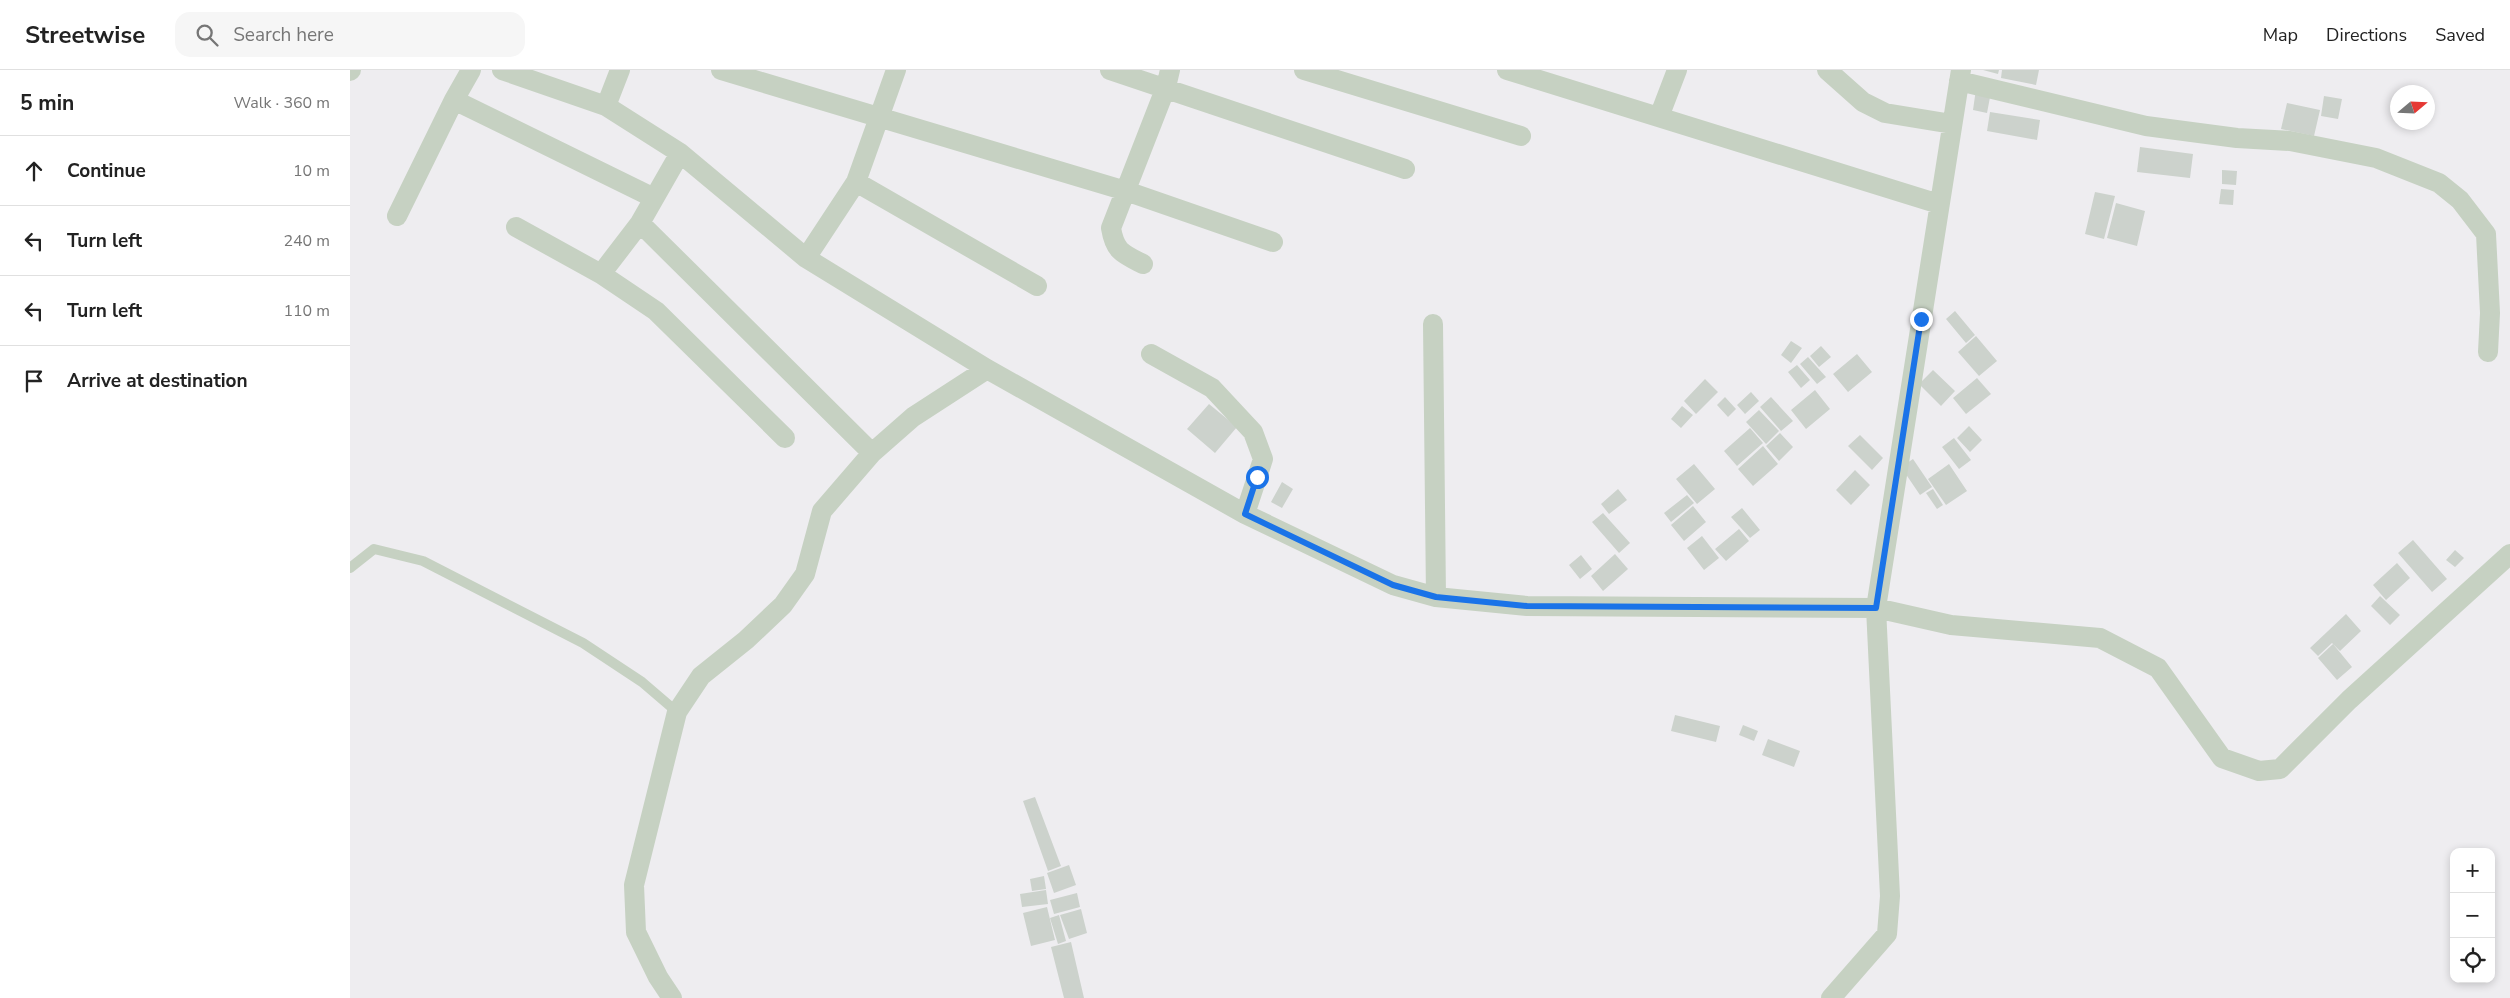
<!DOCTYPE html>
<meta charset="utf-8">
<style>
body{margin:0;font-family:"Nunito Sans",sans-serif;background:#f6f6f6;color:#222}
.controls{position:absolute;right:15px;bottom:15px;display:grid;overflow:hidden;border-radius:10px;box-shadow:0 2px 8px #0003}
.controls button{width:45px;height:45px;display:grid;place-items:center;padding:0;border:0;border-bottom:1px solid #e0e0e0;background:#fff;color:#222;font:25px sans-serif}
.compass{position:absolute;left:2040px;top:15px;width:45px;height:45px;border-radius:50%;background:#fff;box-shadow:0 2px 8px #0003;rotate:71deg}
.stop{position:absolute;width:15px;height:15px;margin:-11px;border:4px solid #1a73e8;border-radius:50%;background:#fff}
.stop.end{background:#1a73e8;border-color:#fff;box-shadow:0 1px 5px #0008}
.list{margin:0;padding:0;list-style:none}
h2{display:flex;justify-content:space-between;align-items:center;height:65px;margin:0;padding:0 20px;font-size:21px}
h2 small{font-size:16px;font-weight:400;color:#767676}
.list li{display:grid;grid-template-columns:32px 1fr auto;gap:15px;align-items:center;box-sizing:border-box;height:70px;padding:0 20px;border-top:1px solid #e0e0e0}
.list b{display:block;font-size:19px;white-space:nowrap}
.list em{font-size:16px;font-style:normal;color:#767676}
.icon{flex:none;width:28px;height:28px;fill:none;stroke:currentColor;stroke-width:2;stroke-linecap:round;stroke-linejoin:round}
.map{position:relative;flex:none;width:2160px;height:928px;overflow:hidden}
header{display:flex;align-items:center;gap:30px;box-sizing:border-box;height:70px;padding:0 25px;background:#fff;border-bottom:1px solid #e0e0e0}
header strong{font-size:24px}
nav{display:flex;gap:28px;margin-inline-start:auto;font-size:18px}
.search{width:350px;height:45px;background:#f6f6f6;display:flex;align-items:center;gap:12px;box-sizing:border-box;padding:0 18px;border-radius:15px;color:#767676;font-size:19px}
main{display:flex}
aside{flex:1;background:#fff}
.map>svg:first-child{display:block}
.building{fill:#ccd2cc}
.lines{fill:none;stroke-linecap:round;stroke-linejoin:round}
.lane{stroke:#c6d1c2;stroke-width:10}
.street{stroke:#c6d1c2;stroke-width:20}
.route{stroke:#1a73e8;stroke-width:6}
</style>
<header>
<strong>Streetwise</strong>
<div class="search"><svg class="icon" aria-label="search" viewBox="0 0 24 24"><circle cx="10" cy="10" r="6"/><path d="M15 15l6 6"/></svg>Search here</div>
<nav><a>Map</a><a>Directions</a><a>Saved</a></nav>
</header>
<main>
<aside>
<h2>5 min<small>Walk · 360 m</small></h2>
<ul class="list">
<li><svg class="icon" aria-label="ahead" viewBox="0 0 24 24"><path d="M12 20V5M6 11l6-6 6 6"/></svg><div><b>Continue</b></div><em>10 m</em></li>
<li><svg class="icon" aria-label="left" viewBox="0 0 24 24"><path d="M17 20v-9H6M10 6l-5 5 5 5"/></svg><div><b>Turn left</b></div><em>240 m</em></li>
<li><svg class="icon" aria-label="left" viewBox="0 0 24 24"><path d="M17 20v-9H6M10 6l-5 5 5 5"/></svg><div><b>Turn left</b></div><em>110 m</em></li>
<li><svg class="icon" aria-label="arrive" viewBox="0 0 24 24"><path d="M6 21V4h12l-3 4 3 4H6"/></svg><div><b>Arrive at destination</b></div></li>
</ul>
</aside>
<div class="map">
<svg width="2160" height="928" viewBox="0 0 2160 928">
<rect width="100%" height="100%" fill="#eeedf0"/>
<path class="building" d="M1633,0H1649L1648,4Z
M1652,0H1689L1686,15L1651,8Z
M1626,19L1641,22L1637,43L1623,40Z
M1974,26L1992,29L1988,49L1971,46Z
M1937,33L1970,40L1964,66L1931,59Z
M1640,42L1690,50L1687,70L1637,61Z
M1790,77L1843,84L1840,108L1787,102Z
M1872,100L1887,101L1886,115L1872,114Z
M1871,119L1884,120L1883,135L1869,134Z
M1745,122L1765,126L1754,169L1735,164Z
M1766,133L1795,141L1787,176L1757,168Z
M1605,241L1625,265L1616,273L1596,249Z
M1626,266L1647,291L1629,306L1608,282Z
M1441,271L1452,278L1441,293L1431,285Z
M1471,276L1481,287L1469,297L1460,286Z
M1507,284L1522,302L1498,322L1483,304Z
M1458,287L1476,307L1467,314L1450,294Z
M1447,295L1460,310L1451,318L1438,302Z
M1583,300L1605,321L1591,336L1569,314Z
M1627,308L1641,324L1616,344L1603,328Z
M1355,309L1368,322L1346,344L1334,331Z
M1465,320L1480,339L1456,359L1441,340Z
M1401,322L1409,331L1395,344L1387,335Z
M1375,327L1386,339L1378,347L1367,335Z
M1421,327L1443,351L1431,361L1410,337Z
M859,334L887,357L865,383L837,359Z
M1332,336L1343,345L1331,358L1321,349Z
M1409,340L1429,361L1416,374L1396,352Z
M1619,356L1632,370L1620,382L1607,368Z
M1400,358L1413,373L1387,396L1374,381Z
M1430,363L1443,377L1429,391L1416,376Z
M1510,365L1533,388L1522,400L1498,376Z
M1604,368L1621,390L1609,399L1592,377Z
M1413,376L1428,394L1403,416L1388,399Z
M1563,389L1582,417L1570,425L1551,397Z
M1344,394L1365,419L1347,434L1326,409Z
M1599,394L1617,421L1596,435L1578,409Z
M1505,400L1520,415L1501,435L1486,420Z
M932,412L943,419L932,438L921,432Z
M1268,419L1277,430L1259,444L1251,434Z
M1583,419L1593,435L1587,439L1576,423Z
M1337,425L1344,433L1321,452L1314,443Z
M1343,436L1356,452L1334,471L1321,455Z
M1392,438L1410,460L1400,468L1381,447Z
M1253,443L1280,473L1269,483L1242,452Z
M1389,459L1399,471L1376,491L1365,479Z
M1352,466L1369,488L1354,500L1337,478Z
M2063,470L2097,509L2082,522L2048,483Z
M2105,480L2114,488L2105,497L2096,490Z
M1265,484L1278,499L1253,521L1241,506Z
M1231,485L1242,499L1230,509L1219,495Z
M2047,493L2060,508L2036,530L2023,515Z
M2030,526L2050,545L2040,555L2021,536Z
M1996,544L2011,561L1990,581L1982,573L1968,586L1960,578Z
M1983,574L2002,597L1987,610L1968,588Z
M1325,645L1370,656L1366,672L1321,661Z
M1393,655L1408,661L1404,671L1389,665Z
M1418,669L1450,681L1444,697L1412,685Z
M685,727L711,796L698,801L673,731Z
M719,795L726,815L704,823L697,803Z
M694,806L696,819L682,821L680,809Z
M696,820L698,834L672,837L670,824Z
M727,823L730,837L704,844L700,830Z
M697,837L705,870L681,876L673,843Z
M731,839L737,863L719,869L710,845Z
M709,845L716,871L708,874L700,848Z
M721,872L734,928H714L701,877Z"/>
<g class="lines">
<path class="lane" d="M0,498L24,479L73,491L233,573L292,612L327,642"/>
<path class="street" d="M152,0L256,36L330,83L456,188L637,299L895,444L1043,515L1086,527L1177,536L1526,538L1601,555L1750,568L1808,598L1872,688L1909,701L1930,699L1999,630L2160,484
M371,0L776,121L923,172
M760,0L1055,99
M954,0L1171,66
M1157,0L1589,134
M1477,0L1513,32L1535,43L1602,54
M0,1L1,0
M1609,11L1796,56L1887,68L1940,71L2026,88L2089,113L2110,130L2136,164L2140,243L2138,282
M104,30L304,128
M256,36L270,0
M1309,47L1327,0
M506,112L687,216
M47,146L104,30L121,0
M290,153L522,383
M166,157L251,204L306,241L435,368
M456,188L506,112L546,0
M793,194C773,184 765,182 761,158L816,17L820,0
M251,204L290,153L330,83
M1083,254L1086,527
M801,284L862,318L903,362L913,389L895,444
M322,928L308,907L286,862L284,815L327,642L351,606L396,570L433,535L455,504L472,441L522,383L563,347L637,299
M1481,928L1537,864L1540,826L1526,538L1611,0"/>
</g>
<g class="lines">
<path class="route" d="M907,407L895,444L1043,515L1086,527L1177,536L1526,538L1571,249"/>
</g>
</svg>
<div class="controls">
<button>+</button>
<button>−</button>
<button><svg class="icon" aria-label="locate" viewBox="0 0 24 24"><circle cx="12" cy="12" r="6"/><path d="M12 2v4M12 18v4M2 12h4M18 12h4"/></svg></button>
</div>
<svg class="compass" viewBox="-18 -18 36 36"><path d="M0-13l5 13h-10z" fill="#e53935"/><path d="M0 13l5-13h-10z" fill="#767676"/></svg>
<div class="stop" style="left:907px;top:407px"></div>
<div class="stop end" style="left:1571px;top:249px"></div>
</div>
</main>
